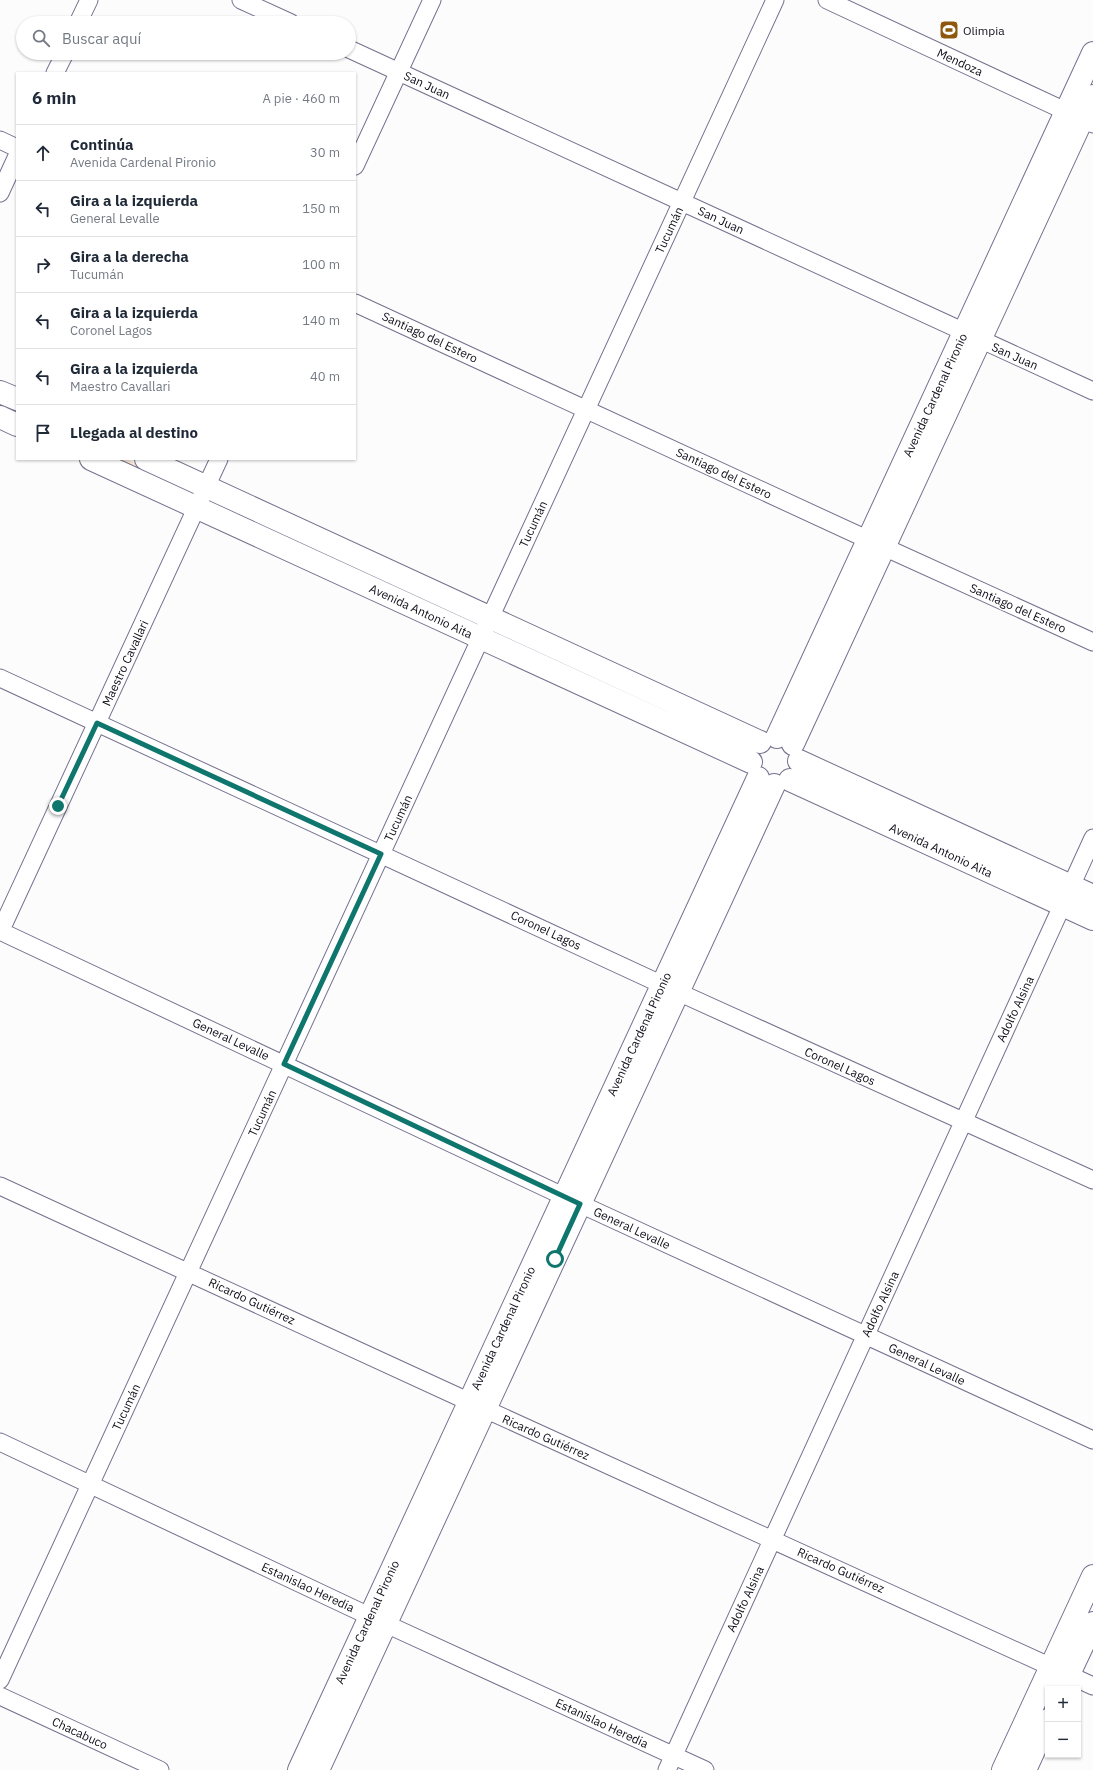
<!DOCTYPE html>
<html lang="es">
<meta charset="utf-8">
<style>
body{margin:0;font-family:"IBM Plex Sans",sans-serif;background:#f6f6f7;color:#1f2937}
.controls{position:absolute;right:12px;bottom:12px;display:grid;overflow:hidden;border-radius:0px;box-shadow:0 1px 3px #0004}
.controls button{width:36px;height:36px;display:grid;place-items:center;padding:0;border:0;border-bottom:1px solid #e0e1e3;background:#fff;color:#1f2937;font:20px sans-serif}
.stop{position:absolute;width:12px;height:12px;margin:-9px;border:3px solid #0f766e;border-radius:50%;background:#fff}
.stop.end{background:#0f766e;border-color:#fff;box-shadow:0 1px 4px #0008}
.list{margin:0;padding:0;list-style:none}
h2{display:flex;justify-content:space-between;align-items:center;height:52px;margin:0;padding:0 16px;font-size:17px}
h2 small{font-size:13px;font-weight:400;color:#747a83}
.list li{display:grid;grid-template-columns:26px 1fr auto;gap:12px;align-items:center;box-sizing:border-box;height:56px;padding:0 16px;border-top:1px solid #e0e1e3}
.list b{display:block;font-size:15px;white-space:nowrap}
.list p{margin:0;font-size:13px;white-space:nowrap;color:#747a83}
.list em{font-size:13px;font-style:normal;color:#747a83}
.icon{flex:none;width:22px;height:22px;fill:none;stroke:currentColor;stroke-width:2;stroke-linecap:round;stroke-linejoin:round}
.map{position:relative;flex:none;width:1093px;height:1770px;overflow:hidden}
.search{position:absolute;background:#fff;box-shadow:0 1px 3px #0004;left:16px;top:16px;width:340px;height:44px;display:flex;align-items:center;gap:10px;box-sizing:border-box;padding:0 14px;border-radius:22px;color:#747a83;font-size:15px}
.panel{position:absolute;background:#fff;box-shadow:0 1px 3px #0004;left:16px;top:72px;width:340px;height:388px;border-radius:0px}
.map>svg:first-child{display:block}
.green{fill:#fbe5d1}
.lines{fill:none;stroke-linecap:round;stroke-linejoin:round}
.street-casing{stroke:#75728f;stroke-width:19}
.secondary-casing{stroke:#75728f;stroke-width:24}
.street{stroke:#fff;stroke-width:17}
.secondary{stroke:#fff;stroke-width:22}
.route{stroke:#0f766e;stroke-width:5}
.labels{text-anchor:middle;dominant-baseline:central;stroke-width:3;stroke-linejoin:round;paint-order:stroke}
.poi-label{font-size:12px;fill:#0e0c17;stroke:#fff;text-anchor:start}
.street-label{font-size:12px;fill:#0e0c17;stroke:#fff}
</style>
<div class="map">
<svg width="1093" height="1770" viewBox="0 0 1093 1770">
<rect width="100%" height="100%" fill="#fcfcfc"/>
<path class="green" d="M108,459H126L186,486L182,494Z"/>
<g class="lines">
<g class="street-casing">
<path id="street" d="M241,0L291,23
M827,0L1093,124
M78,23L89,0
M349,49L1093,391
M55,73L65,53
M0,140L17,148
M355,166L432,0
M0,193L17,156
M355,303L884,547L1093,642
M0,678L678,992L1093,1180
M0,931L580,1204L1093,1440
M0,932L219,459
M0,1186L485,1409L1093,1686
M0,1442L386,1624L705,1770
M0,1680L775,0
M0,1696L160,1770
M667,1770L1093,838"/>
</g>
<g class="secondary-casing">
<path id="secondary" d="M0,392L17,399
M0,417L17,425
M91,459L751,762
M146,459L760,742
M777,737L1093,53
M793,744L1093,96
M799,761L1093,896
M790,780L1093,919
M1062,1689L1093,1623
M299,1770L758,778
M318,1770L774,785
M1003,1770L1093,1576
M1025,1770L1048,1720"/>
</g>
<use href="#street" class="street"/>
<use href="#secondary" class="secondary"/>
</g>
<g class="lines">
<path class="route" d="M58,806L97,723L381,854L284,1064L580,1204L555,1259"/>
</g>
<defs>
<g id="stadium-square" transform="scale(1)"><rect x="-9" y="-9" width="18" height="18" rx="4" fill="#8f560e" stroke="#fff"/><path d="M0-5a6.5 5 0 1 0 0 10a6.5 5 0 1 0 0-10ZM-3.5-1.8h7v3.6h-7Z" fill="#fff"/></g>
</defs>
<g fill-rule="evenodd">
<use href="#stadium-square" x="949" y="30"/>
</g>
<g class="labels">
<g class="poi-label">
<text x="963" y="30">Olimpia</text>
</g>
<g class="street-label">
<text transform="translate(960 62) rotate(25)">Mendoza</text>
<text transform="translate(427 85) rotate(25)">San Juan</text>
<text transform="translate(721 220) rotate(25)">San Juan</text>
<text transform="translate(669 230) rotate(-65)">Tucumán</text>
<text transform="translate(430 337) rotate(25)">Santiago del Estero</text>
<text transform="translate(1015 356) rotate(24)">San Juan</text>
<text transform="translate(935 395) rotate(-65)">Avenida Cardenal Pironio</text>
<text transform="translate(724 473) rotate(25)">Santiago del Estero</text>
<text transform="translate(533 524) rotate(-65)">Tucumán</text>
<text transform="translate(1018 608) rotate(24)">Santiago del Estero</text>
<text transform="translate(421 611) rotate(25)">Avenida Antonio Aita</text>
<text transform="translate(125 663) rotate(-65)">Maestro Cavallari</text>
<text transform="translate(398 818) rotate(-65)">Tucumán</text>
<text transform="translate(941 850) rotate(25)">Avenida Antonio Aita</text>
<text transform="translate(546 930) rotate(25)">Coronel Lagos</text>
<text transform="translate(1015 1009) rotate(-65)">Adolfo Alsina</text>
<text transform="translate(639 1034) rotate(-65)">Avenida Cardenal Pironio</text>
<text transform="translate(231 1039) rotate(25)">General Levalle</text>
<text transform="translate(840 1066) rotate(24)">Coronel Lagos</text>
<text transform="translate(262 1113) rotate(-65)">Tucumán</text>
<text transform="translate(632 1228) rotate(25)">General Levalle</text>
<text transform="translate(252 1301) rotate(25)">Ricardo Gutiérrez</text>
<text transform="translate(880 1304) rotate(-65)">Adolfo Alsina</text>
<text transform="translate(503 1328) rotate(-65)">Avenida Cardenal Pironio</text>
<text transform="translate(927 1364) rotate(25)">General Levalle</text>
<text transform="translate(126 1407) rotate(-65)">Tucumán</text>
<text transform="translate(546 1437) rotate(24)">Ricardo Gutiérrez</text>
<text transform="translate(841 1570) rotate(24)">Ricardo Gutiérrez</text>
<text transform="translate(308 1587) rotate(25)">Estanislao Heredia</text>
<text transform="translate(745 1599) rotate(-65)">Adolfo Alsina</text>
<text transform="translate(367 1622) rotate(-65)">Avenida Cardenal Pironio</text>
<text transform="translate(602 1723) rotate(25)">Estanislao Heredia</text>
<text transform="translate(80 1733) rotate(25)">Chacabuco</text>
</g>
</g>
</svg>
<div class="controls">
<button>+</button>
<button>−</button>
</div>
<div class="stop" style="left:555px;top:1259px"></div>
<div class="stop end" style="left:58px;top:806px"></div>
<div class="search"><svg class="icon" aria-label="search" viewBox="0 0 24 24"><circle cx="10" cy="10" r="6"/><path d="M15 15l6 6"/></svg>Buscar aquí</div>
<section class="panel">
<h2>6 min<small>A pie · 460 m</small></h2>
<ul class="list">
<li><svg class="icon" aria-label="ahead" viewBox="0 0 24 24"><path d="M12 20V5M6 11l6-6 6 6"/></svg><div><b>Continúa</b><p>Avenida Cardenal Pironio</p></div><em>30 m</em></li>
<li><svg class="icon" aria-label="left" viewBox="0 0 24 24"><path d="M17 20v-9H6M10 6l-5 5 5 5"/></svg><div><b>Gira a la izquierda</b><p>General Levalle</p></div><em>150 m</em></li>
<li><svg class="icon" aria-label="right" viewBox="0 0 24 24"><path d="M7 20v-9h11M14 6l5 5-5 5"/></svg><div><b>Gira a la derecha</b><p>Tucumán</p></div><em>100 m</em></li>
<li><svg class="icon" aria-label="left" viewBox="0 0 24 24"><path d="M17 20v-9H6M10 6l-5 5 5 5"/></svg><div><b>Gira a la izquierda</b><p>Coronel Lagos</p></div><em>140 m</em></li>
<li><svg class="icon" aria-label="left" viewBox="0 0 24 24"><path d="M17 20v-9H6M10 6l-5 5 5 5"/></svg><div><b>Gira a la izquierda</b><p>Maestro Cavallari</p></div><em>40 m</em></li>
<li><svg class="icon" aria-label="arrive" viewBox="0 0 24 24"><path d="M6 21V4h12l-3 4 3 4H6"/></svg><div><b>Llegada al destino</b></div></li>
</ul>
</section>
</div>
